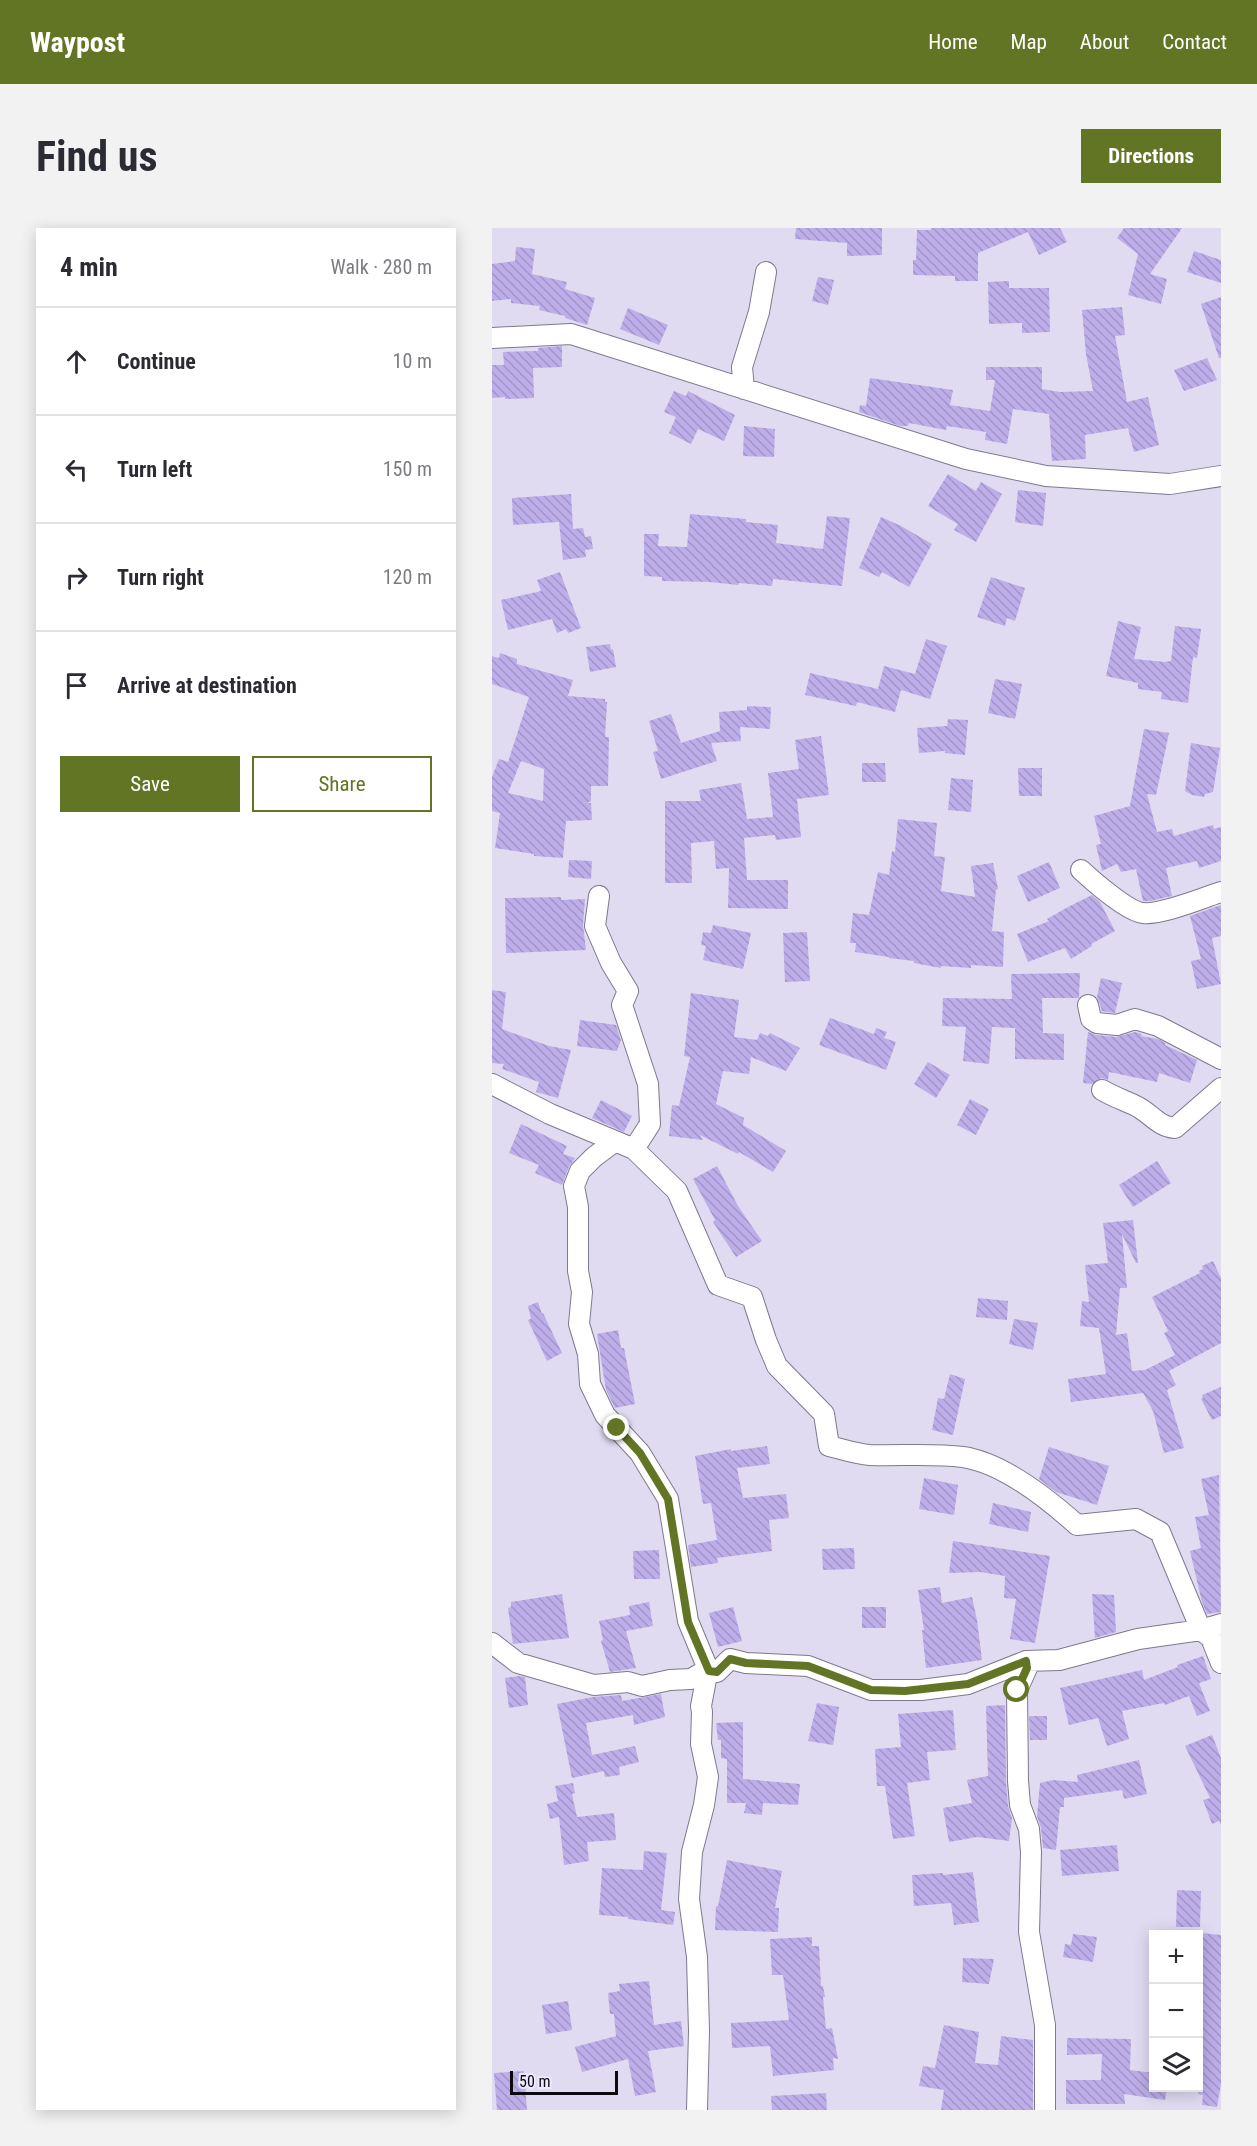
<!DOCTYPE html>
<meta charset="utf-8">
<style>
body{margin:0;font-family:"Roboto Condensed",sans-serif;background:#f2f2f3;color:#2b2b33}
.controls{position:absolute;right:18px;bottom:18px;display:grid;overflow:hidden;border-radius:0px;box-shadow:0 3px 15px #0003}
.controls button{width:54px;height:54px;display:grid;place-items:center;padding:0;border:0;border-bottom:2px solid #e1e1e2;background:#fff;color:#2b2b33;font:30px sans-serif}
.scale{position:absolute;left:18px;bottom:15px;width:108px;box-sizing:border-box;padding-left:6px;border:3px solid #0c0a11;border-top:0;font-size:16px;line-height:21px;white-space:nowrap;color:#0c0a11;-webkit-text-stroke:4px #ede8ff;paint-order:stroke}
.stop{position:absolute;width:18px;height:18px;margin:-14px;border:4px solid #627524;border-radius:50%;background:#fff}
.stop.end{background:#627524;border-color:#fff;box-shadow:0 2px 6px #0008}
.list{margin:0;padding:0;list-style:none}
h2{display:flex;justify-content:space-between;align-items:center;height:78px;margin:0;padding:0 24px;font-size:26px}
h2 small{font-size:20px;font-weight:400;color:#7c7c81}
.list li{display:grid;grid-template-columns:39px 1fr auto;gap:18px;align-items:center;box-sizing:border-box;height:108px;padding:0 24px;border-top:2px solid #e1e1e2}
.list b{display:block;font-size:22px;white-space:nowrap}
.list em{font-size:20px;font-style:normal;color:#7c7c81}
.actions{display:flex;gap:12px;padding:18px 24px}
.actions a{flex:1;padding:14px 0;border:2px solid #627524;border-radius:0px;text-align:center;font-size:21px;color:#627524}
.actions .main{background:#627524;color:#fff}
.icon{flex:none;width:33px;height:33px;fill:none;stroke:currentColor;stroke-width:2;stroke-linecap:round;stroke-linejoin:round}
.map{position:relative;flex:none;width:729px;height:1882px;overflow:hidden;border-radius:0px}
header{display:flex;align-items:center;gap:36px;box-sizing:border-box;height:84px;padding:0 30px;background:#627524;color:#fff}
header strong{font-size:28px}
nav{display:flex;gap:33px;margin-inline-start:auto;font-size:21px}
.intro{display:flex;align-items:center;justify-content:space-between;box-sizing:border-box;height:144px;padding:0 36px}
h1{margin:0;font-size:42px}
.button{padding:15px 27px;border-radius:0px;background:#627524;color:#fff;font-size:21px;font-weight:700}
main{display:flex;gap:36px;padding:0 36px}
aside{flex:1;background:#fff;border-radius:0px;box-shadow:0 3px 15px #0003}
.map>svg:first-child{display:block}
.building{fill:url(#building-back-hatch);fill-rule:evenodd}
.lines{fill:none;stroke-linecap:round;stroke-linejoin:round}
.minor-casing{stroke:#7e798e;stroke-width:22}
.minor{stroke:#fff;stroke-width:20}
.route{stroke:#627524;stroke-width:8}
</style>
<header>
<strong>Waypost</strong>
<nav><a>Home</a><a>Map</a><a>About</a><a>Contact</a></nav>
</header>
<div class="intro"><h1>Find us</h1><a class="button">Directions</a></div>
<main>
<aside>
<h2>4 min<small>Walk · 280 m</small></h2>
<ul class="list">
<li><svg class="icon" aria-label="ahead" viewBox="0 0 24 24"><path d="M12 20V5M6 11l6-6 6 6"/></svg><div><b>Continue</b></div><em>10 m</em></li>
<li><svg class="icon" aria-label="left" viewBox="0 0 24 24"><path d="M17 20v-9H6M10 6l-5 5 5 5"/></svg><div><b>Turn left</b></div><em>150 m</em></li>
<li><svg class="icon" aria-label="right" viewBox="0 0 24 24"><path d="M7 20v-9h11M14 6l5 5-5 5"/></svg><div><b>Turn right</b></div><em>120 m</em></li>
<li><svg class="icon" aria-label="arrive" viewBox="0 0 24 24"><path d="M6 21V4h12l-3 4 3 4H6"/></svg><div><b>Arrive at destination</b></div></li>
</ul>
<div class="actions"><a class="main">Save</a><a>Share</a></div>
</aside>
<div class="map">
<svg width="729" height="1882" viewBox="0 0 729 1882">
<defs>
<pattern id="building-back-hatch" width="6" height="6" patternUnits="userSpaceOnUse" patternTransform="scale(1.5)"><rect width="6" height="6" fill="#bdaeea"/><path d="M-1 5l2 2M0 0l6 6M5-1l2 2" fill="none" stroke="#a194c8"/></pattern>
</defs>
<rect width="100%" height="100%" fill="#e0dbf1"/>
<path class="building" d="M304,0H390V27L355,28V15L303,11Z
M439,0H568L575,14L547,27L536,4L486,25V53H463V48L421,47V32H424L425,2H439Z
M632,0H690L658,46L675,51L669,76L636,67L646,26L625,10Z
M24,19L43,21L40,46L75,54L73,61L103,70L95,97L73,90V88L47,82L48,78L19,75V71L0,73V36L23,33Z
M702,23L729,32V55L695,44Z
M326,49L342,52L336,77L320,73Z
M517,53V60H557L558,104L530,105V95L497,96L496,54Z
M729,69V130H727L709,76Z
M630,79L633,107L623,108L635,174L656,169L667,217L642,224L636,200L593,207L594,231L560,233L557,186L521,181L515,216L493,212L494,204L455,198L454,202L417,195L416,198H408L367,184L368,177L374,178L378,150L461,162L458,177L498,183L503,152H494V139H550V161L568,164L601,163L594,126L590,82Z
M136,80L176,97L167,117L128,101Z
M70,118V139L41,140L42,170L13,171V169L0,170V137H12L11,124L46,123V120Z
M715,130L725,152L692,163L682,142Z
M182,163L194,168L196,163L243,187L232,213L206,201L199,216L177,205L184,189L172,184Z
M252,198L283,201L282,229L251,228Z
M456,246L484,263L489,254L510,266L484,314L462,302L466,296L436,278Z
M526,262L554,265L551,298L523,294Z
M79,266L81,301L91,300L93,309L99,308L101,321L93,322L94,329L71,332L67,294L21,297L20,270Z
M198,286L254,291V294L286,297L284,315L331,321L335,288L358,290L350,358L281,351L280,358L247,355L246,357L218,354L170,353V349L152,348V306H167L166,318L195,319Z
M389,289L409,298L440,316L417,359L390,344L387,349L367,340Z
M68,344L89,400L76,405L74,401L65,405L60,391L16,402L9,372L49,363L45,352Z
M499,349L533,360L523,393L515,390L513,398L485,389Z
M626,393L649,399L642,431L673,434L679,433L683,398L709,401L705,430L701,429L696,475L669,471L670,464L646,461V455L614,448Z
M434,411L455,418L438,471L409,462L403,484L365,474L364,478L313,467L318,445L386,461L392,438L423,446Z
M118,416L119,422L121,421L124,439L98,444L94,419Z
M8,425L25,431V436L81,452L76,468L113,471V474H115L113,509H117L116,558H99V573L95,575H99L100,592L74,593L71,630L42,628V626L3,620L8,585L0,583V549L7,531L16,534L37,469L0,456V428L7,430ZM29,533L52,541L51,573L16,565Z
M503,451L530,456L523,491L496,485Z
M255,478L279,479L278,501L248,499L249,513L219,515L225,533L169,551L161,524L166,523L157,493L179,486L189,515L228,503L227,484L255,482Z
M456,491L476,492L473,527L453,525V523L427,525L425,500L455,498Z
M652,501L677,505L664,567L655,566L665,604L680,601L682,608L721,597L722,601L729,599V633L707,640L705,633L674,640L680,668L658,673H651L644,641L629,644L625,636L610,643L604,617L609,616L602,588L638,578Z
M329,508L337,567L305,571L309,609L284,612L283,607L252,610L255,652H296V681L236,680L237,640L224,641L222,613L199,615L200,655H173V573H209L207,562L249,555L255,591L281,589L276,545L307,541L303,512Z
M699,515L728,520L721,564L713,566L712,569L700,567L693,563Z
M370,535H393L394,554H370Z
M526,540H550V568H527Z
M459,550L481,552L479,584L456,582Z
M406,591L445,595L442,628L453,629L449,663L483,669L479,638L501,635L506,661L504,662L500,703L512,704L511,739L479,737V740L449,738V740L422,735V733L397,730V729L363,724L364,715H358L361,685L377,687L386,644L397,647L400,623L403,624Z
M77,632L100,633L99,651L76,649Z
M557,634L568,660L536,674L525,648Z
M600,667L608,674L623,703L599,716L600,718L579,731L573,720L536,734L525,706L557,693L555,691L576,679Z
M69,669V672L93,671L91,697L94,722L14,725L13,670Z
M729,677V708L720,710L729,756L705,761L699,733L709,731L698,688Z
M221,697L259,705L251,741L211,732L214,718L209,717L211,704L219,705Z
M315,704L318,753L293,754L291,705Z
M588,745L587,770H550L551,805L572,806V832L523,831V800L500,799L497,836L471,833L474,799L450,798L451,770L520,771L519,746Z
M609,750L630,755L623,785L610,783L605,769Z
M0,762L14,764L10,801L57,818L79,822L66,870L44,864L47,854L10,841L12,836L0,835Z
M199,765L247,772L242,809L265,812L268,805L276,808L278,805L308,820L294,843L259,829L257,846L231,843L224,876L252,890L251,897L294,923L281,944L247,924L246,926L208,907L211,912L177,908L180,877L187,878L198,829L192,828Z
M338,790L382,806L384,800L395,804L392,810L404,814L394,842L327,817Z
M88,792L124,797L129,812L125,823L85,818Z
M596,804L604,807L624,809L643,804L650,806L649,808L666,811L673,815V817L705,832L698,855L667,845L665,854L617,844L616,852L609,850L600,856L591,855Z
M436,834L458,847L444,870L422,856Z
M478,871L497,881L484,907L465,897Z
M109,872L140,888L132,904L100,890Z
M29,896L75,918L71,926L83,930L77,939L70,957L43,945L47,937L17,925Z
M665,933L679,955L641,979L627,957Z
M225,938L246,978L270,1013L244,1029L221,994L223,992L201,951Z
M641,992L646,1035H644L630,1006L635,1060H628L624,1107L635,1105L640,1143L653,1142L683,1127L672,1105L676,1103L660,1069L708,1045L707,1043L711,1041L710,1038L721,1033L729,1050V1115L677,1143L684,1157L675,1162L692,1220L672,1225L661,1183L651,1165L579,1174L576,1151L614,1146L607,1100L588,1098L590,1073L597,1074L593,1037L616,1035L611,995Z
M486,1070L516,1073L515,1092L484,1089Z
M46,1074L50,1086L51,1085L70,1125L55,1133L36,1092L39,1091L36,1078Z
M522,1091L546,1095L541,1122L517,1116Z
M126,1102L129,1120H132L143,1176L123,1180L114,1162L105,1106Z
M458,1146L473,1151L461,1207L440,1202L446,1170L452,1171Z
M729,1159V1188L720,1192L709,1171L711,1170L710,1167Z
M275,1218L278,1236L245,1240L251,1270L294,1266L297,1290L277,1292L280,1323L225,1330L226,1335L199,1339L196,1317L225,1312L219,1275L211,1276L203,1228L239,1221V1223Z
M557,1219L617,1238L605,1277L564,1264L547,1251Z
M727,1247L729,1384L715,1386L710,1374L698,1323L709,1320L703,1289L717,1287L709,1251Z
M432,1250L466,1257L462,1287L427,1281Z
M501,1275L539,1284L536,1304L497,1296Z
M461,1313L558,1328L543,1415L518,1411L524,1371L512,1370L513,1348L488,1344L457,1345Z
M362,1320L363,1341L331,1342L330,1321Z
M167,1322L168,1351H142L141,1323Z
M448,1359L450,1375L480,1369L485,1392L490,1432L434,1440L430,1402H432L426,1362Z
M70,1366L77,1410L21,1416L16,1380L19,1379V1374Z
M600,1366L622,1367L624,1404L603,1410Z
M157,1374L161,1398L134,1403L144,1440L118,1444L109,1413L111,1412L107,1393L138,1387L137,1378Z
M241,1379L250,1413L226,1419L217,1385Z
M370,1379H394V1400H370Z
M711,1428L719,1451L707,1455L718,1483L705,1488L697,1468L673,1477L672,1475L630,1483L637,1511L615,1518L606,1490L577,1497L568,1460L650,1442L652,1452L686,1439L685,1437Z
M27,1448L33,1449L36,1477L17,1480L13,1450Z
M169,1466L173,1489L142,1497L141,1487L94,1495L100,1527L143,1518L147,1534L127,1539L128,1547L113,1549L112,1543L80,1550L65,1476L101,1469L129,1467L130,1473Z
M325,1475L347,1479L341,1517L316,1513Z
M513,1477L514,1554L516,1578L520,1590L517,1613L485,1609L457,1614L451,1580L480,1575L475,1552L496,1548L494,1478Z
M461,1482L464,1522L435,1524L438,1552L415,1555L423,1608L401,1611L393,1558H385L383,1521L409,1519L406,1486Z
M537,1488H555V1512H538Z
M251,1494V1551L308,1556L306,1577L271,1575L270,1587L252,1585L254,1575H235V1531L229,1530V1512H226L224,1495Z
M720,1507L729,1530V1597L727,1593L720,1596L711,1572L718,1570L693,1518Z
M647,1532L655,1566L632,1571L630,1562L572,1570V1579H568L564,1622L551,1620L549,1600L545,1588L548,1555L561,1552L586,1554L585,1547Z
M81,1555L83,1565L80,1566L85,1589L122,1585L124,1612L95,1614L97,1633L72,1637L67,1589L58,1591L55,1576L66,1573L63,1558Z
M625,1617L627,1643L570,1648L568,1622Z
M152,1623L175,1625L169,1682L183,1684L181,1697L136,1691V1689L107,1687L110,1640L151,1642Z
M235,1632L290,1643L283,1680H287L286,1704L223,1702L224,1678H226Z
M481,1644L487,1694L462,1697L459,1675L422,1678L420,1647L451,1645V1647Z
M685,1662L709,1663L708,1699H684Z
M709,1705L729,1707V1856L725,1879L710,1877L711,1867L706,1866V1727Z
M581,1706L605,1709L601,1734L571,1729L573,1716L579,1717Z
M320,1709V1718H327L329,1758H331L333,1769H331L334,1801L340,1800L346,1831L341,1830L342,1842L281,1848L278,1818L240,1820L239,1795L297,1792L291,1747H280L278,1711Z
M471,1730L502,1731L497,1756L470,1754Z
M157,1753L162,1797L189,1793L192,1818L156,1823L164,1864L143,1868L136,1831L90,1844L83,1819L124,1808L122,1786H118L116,1765L128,1763L127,1756Z
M76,1773L80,1802L54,1806L50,1777Z
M452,1797L487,1804L483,1835L506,1837L509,1808L541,1812V1882H449L452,1862L427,1858L431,1838L443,1840Z
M575,1810L639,1811L638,1842L662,1845V1860H675L673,1872L632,1866L633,1876H574V1852H609L610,1826L575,1827Z
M32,1843L35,1882H5L2,1845Z
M334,1865L335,1882H280L279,1868Z"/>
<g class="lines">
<g class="minor-casing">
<path id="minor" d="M0,110L79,106L474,231L554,248L678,256L729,248
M252,161L250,139L267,84L274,44
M589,642C601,653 636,684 651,685C670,687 710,670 729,664
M107,668L103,698L119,735L136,763L130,777L156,856L158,896L142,921
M596,777L599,791L605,795L625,797L643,791L666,798L729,831
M0,856L58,886L142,921L185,963L226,1057L260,1069L274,1112L285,1138L332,1186L337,1218C350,1221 364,1226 378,1227C409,1228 440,1225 471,1229C511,1235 556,1271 585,1297L644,1291L668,1304L709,1402L719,1410L729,1435
M610,862C622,869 634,873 646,879C659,886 667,899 683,900L729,860
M122,914L102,929L88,943L82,958L86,979V1043L90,1064L87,1096L96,1126L98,1156L113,1187L148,1225L176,1271L196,1393L216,1441L209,1478L210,1484L209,1516L216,1549L212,1577L200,1624L197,1671L205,1729L207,1803L205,1882
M0,1415L26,1435L102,1457L136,1454L150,1458L178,1452L199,1451L216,1441L225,1444L238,1431L254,1435L316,1438L379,1462H429L476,1456L534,1433L567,1432L646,1411L709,1402L729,1396
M534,1433L535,1440L525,1462L526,1553L528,1577L537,1601L539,1624L537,1704L553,1797V1882"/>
</g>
<use href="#minor" class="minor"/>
</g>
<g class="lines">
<path class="route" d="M125,1200L148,1225L176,1271L196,1394L217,1443L225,1444L238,1431L254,1435L316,1438L379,1462L413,1463L476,1456L534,1433L535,1440L525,1462"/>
</g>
</svg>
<div class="controls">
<button>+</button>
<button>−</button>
<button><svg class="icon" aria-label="layers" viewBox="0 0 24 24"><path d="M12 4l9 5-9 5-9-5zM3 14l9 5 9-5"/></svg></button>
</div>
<div class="scale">50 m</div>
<div class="stop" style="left:525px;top:1462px"></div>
<div class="stop end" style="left:125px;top:1200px"></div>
</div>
</main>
